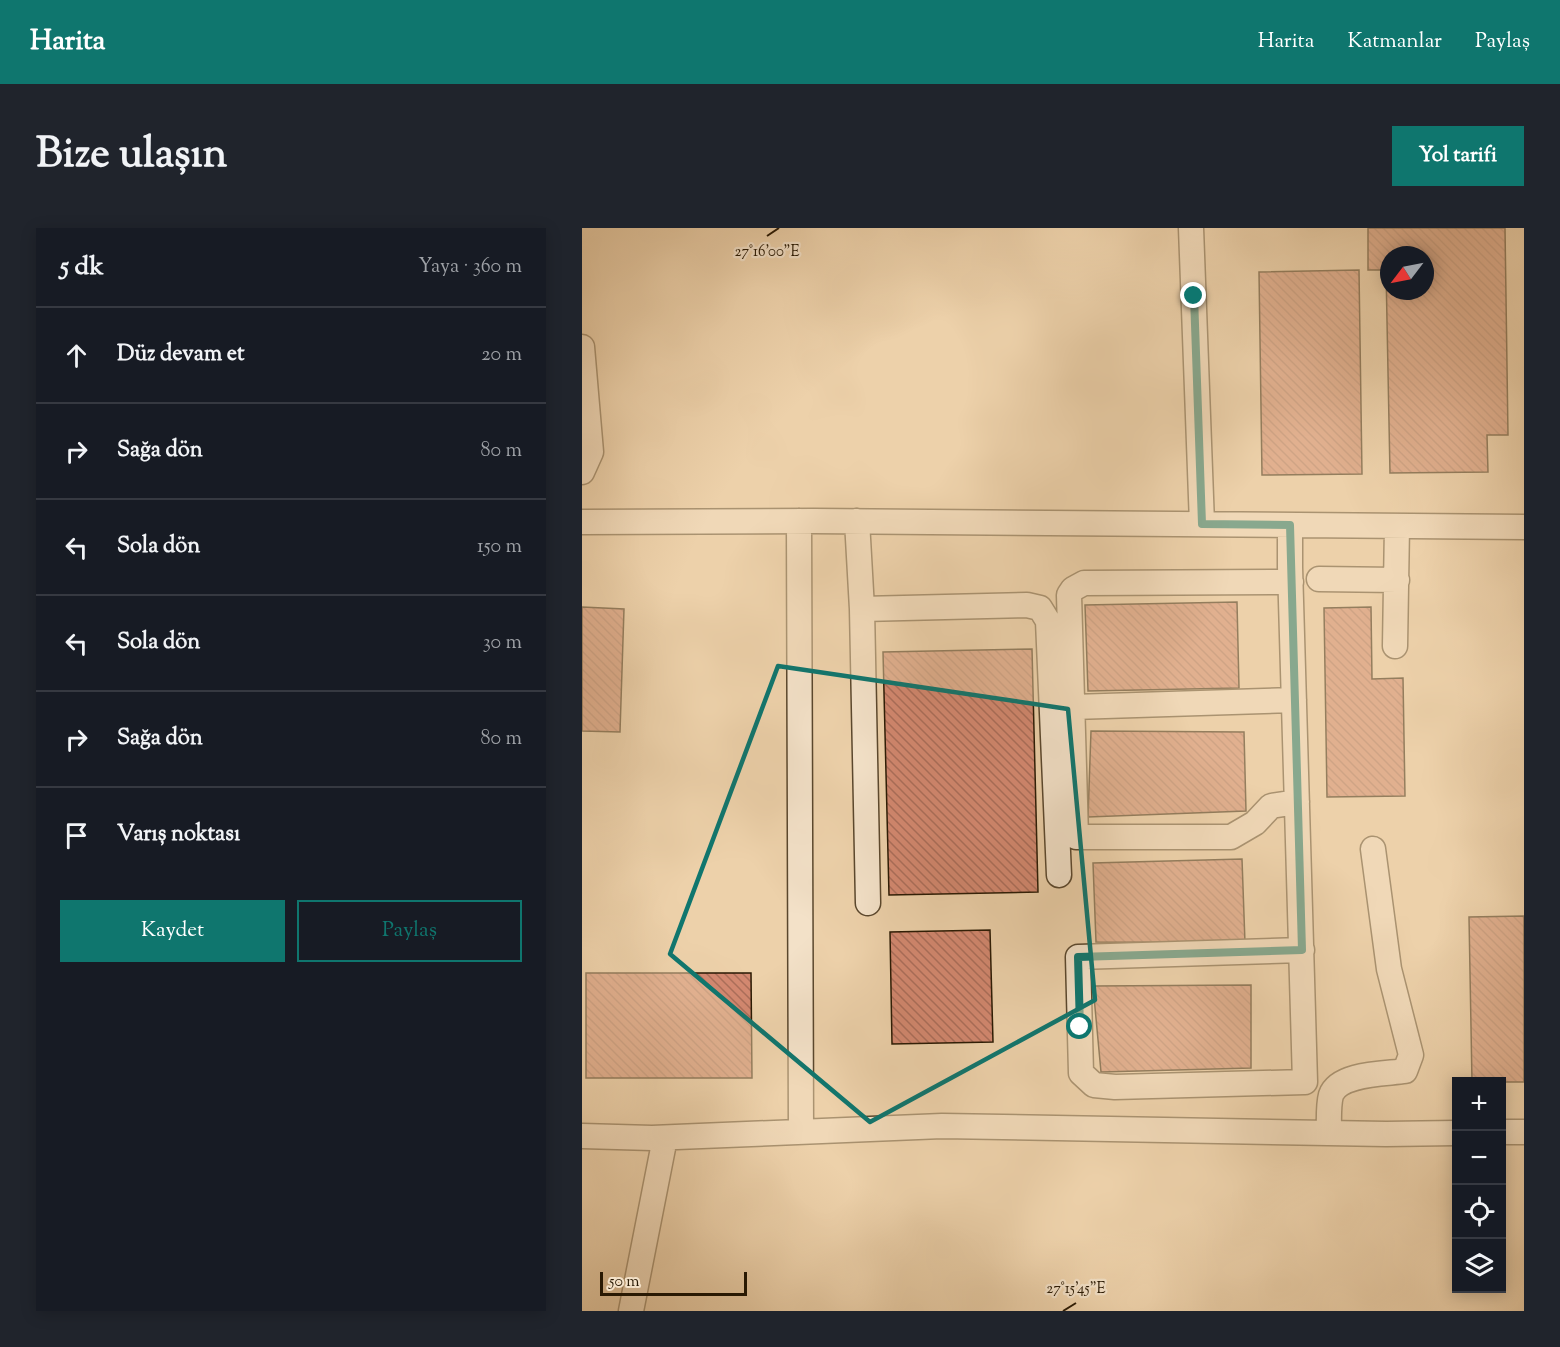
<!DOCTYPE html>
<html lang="tr">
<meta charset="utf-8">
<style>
body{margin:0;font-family:"Sorts Mill Goudy",serif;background:#20242c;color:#f1f3f6}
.controls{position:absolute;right:18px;bottom:18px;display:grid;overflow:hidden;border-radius:0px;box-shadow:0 3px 15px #0003}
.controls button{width:54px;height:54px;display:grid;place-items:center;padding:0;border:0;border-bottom:2px solid #363941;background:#171b24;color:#f1f3f6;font:30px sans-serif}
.compass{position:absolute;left:798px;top:18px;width:54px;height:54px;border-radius:50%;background:#171b24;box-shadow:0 3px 15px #0003;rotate:238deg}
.scale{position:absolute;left:18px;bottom:15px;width:147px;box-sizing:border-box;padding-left:6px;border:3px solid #291903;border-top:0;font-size:16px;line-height:21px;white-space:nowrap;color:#291903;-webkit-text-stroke:4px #f3e1c8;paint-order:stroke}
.stop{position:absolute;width:18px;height:18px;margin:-14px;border:4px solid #0f766e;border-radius:50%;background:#fff}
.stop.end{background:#0f766e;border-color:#fff;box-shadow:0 2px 6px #0008}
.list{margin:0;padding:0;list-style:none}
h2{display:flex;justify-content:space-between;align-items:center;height:78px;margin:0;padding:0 24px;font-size:26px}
h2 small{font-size:20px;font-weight:400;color:#9ea1a6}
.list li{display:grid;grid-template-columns:39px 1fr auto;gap:18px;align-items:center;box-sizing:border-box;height:96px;padding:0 24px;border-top:2px solid #363941}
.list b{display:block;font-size:22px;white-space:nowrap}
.list em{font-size:20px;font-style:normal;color:#9ea1a6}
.actions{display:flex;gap:12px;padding:18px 24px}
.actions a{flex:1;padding:14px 0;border:2px solid #0f766e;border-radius:0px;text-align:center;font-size:21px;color:#0f766e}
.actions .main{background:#0f766e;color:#fff}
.icon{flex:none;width:33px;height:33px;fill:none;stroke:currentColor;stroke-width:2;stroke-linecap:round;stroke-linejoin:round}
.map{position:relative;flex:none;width:942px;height:1083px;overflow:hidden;border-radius:0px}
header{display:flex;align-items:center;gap:36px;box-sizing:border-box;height:84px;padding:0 30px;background:#0f766e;color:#fff}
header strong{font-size:28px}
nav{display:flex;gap:33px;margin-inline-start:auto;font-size:21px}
.intro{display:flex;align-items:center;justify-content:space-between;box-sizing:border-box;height:144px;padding:0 36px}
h1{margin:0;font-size:42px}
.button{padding:15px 27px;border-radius:0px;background:#0f766e;color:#fff;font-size:21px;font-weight:700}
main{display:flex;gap:36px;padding:0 36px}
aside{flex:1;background:#171b24;border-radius:0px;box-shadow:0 3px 15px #0003}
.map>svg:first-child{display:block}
.building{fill:url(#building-back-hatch);stroke:#291903;stroke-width:1.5;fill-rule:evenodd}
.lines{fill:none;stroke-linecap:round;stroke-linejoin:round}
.minor-casing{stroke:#5a472d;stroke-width:27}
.minor{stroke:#f3e1c8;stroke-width:24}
.route{stroke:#0f766e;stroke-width:8}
.marked{fill:none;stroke:#0f766e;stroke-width:4.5;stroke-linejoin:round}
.ticks{fill:none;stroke:#291903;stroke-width:2}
.ticks-label{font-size:15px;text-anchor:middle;fill:#291903;stroke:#f3e1c8;stroke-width:4.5;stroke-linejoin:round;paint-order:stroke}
</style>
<header>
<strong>Harita</strong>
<nav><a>Harita</a><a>Katmanlar</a><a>Paylaş</a></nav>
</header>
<div class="intro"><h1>Bize ulaşın</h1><a class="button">Yol tarifi</a></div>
<main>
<aside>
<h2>5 dk<small>Yaya · 360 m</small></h2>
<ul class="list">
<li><svg class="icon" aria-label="ahead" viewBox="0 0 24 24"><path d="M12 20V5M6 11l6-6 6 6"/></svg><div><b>Düz devam et</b></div><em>20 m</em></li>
<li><svg class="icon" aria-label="right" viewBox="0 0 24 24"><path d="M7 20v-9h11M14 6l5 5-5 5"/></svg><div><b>Sağa dön</b></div><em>80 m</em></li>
<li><svg class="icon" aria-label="left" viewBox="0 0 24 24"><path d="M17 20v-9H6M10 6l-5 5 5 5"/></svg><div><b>Sola dön</b></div><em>150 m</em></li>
<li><svg class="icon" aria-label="left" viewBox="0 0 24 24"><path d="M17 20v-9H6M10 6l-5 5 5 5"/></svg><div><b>Sola dön</b></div><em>30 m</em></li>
<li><svg class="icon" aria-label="right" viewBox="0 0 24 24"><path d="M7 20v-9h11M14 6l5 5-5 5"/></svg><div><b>Sağa dön</b></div><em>80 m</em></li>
<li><svg class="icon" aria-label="arrive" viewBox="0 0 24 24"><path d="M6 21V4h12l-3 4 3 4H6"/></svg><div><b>Varış noktası</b></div></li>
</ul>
<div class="actions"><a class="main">Kaydet</a><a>Paylaş</a></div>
</aside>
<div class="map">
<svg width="942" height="1083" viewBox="0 0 942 1083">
<defs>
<pattern id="building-back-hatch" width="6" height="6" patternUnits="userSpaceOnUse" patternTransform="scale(1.5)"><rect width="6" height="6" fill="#d38870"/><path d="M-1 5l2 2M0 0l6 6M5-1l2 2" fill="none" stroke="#ab6e5a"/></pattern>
</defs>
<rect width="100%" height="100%" fill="#edd1aa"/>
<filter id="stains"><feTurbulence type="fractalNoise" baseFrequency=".00333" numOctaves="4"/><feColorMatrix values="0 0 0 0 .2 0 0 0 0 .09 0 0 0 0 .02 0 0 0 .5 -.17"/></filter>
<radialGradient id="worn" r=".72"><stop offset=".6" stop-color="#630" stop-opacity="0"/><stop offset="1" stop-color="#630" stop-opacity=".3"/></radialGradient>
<path class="building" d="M786,0H923L926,207H905L906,244L808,245L804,42H786ZM807,27H843V63H807Z
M777,42L780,246L680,247L677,44Z
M655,374L657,460L506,463L503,377Z
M0,379L42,381L38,504L0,503Z
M789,379L790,451L821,450L823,568L745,569L742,380Z
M450,421L456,664L307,667L301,424Z
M509,503L662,504L664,583L506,589Z
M660,631L663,715L514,714L511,635Z
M942,688V854H890L887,689Z
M408,702L411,814L310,816L308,704Z
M4,745H169L170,850H4Z
M669,757V840L519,844L511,758Z"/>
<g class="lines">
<g class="minor-casing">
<path id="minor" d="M609,0L620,296
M0,119L9,224L0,244
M217,293L219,904
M275,293L280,381L286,675
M0,294L232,293L942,299
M708,297V339L723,854L533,859L512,857L499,845L496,729L720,722
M737,351L815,352
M709,354L502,355L491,361L487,367L494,609H649L673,595L689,578L715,574
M280,381L445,377L458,380L466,393L477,647
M813,418L815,298
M491,479L712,472
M920,904H942
M747,905C747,893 746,878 749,867C757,845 803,846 823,843L829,827L807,741L791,621
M0,908L70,910L360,898L804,906L874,905
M49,1083L83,910"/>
</g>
<use href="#minor" class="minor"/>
</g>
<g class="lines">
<path class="route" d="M498,799L496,729L720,722L708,297L620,296L612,68"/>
</g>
<path d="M0 0H942V1083H0ZM196,438L486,481L513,772L288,894L88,726Z" fill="#edd1aa" fill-opacity=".55" fill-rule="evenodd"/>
<path class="marked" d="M196,438L486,481L513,772L288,894L88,726Z"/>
<path class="ticks" d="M185,8L197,0M481,1083L494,1075"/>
<g class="ticks-label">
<text x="185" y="28">27°16'00"E</text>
<text x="494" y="1065">27°15'45"E</text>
</g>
<rect width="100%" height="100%" filter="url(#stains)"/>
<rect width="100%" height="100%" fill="url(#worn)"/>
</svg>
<div class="controls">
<button>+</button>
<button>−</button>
<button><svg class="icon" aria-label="locate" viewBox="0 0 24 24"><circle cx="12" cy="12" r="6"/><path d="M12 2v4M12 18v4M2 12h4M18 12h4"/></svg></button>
<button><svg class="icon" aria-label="layers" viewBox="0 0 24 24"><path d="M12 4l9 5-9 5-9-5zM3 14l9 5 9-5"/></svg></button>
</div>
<svg class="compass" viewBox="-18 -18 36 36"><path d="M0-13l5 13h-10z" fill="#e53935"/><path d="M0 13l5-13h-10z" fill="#9ea1a6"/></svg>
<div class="scale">50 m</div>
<div class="stop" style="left:498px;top:799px"></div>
<div class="stop end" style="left:612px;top:68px"></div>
</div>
</main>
